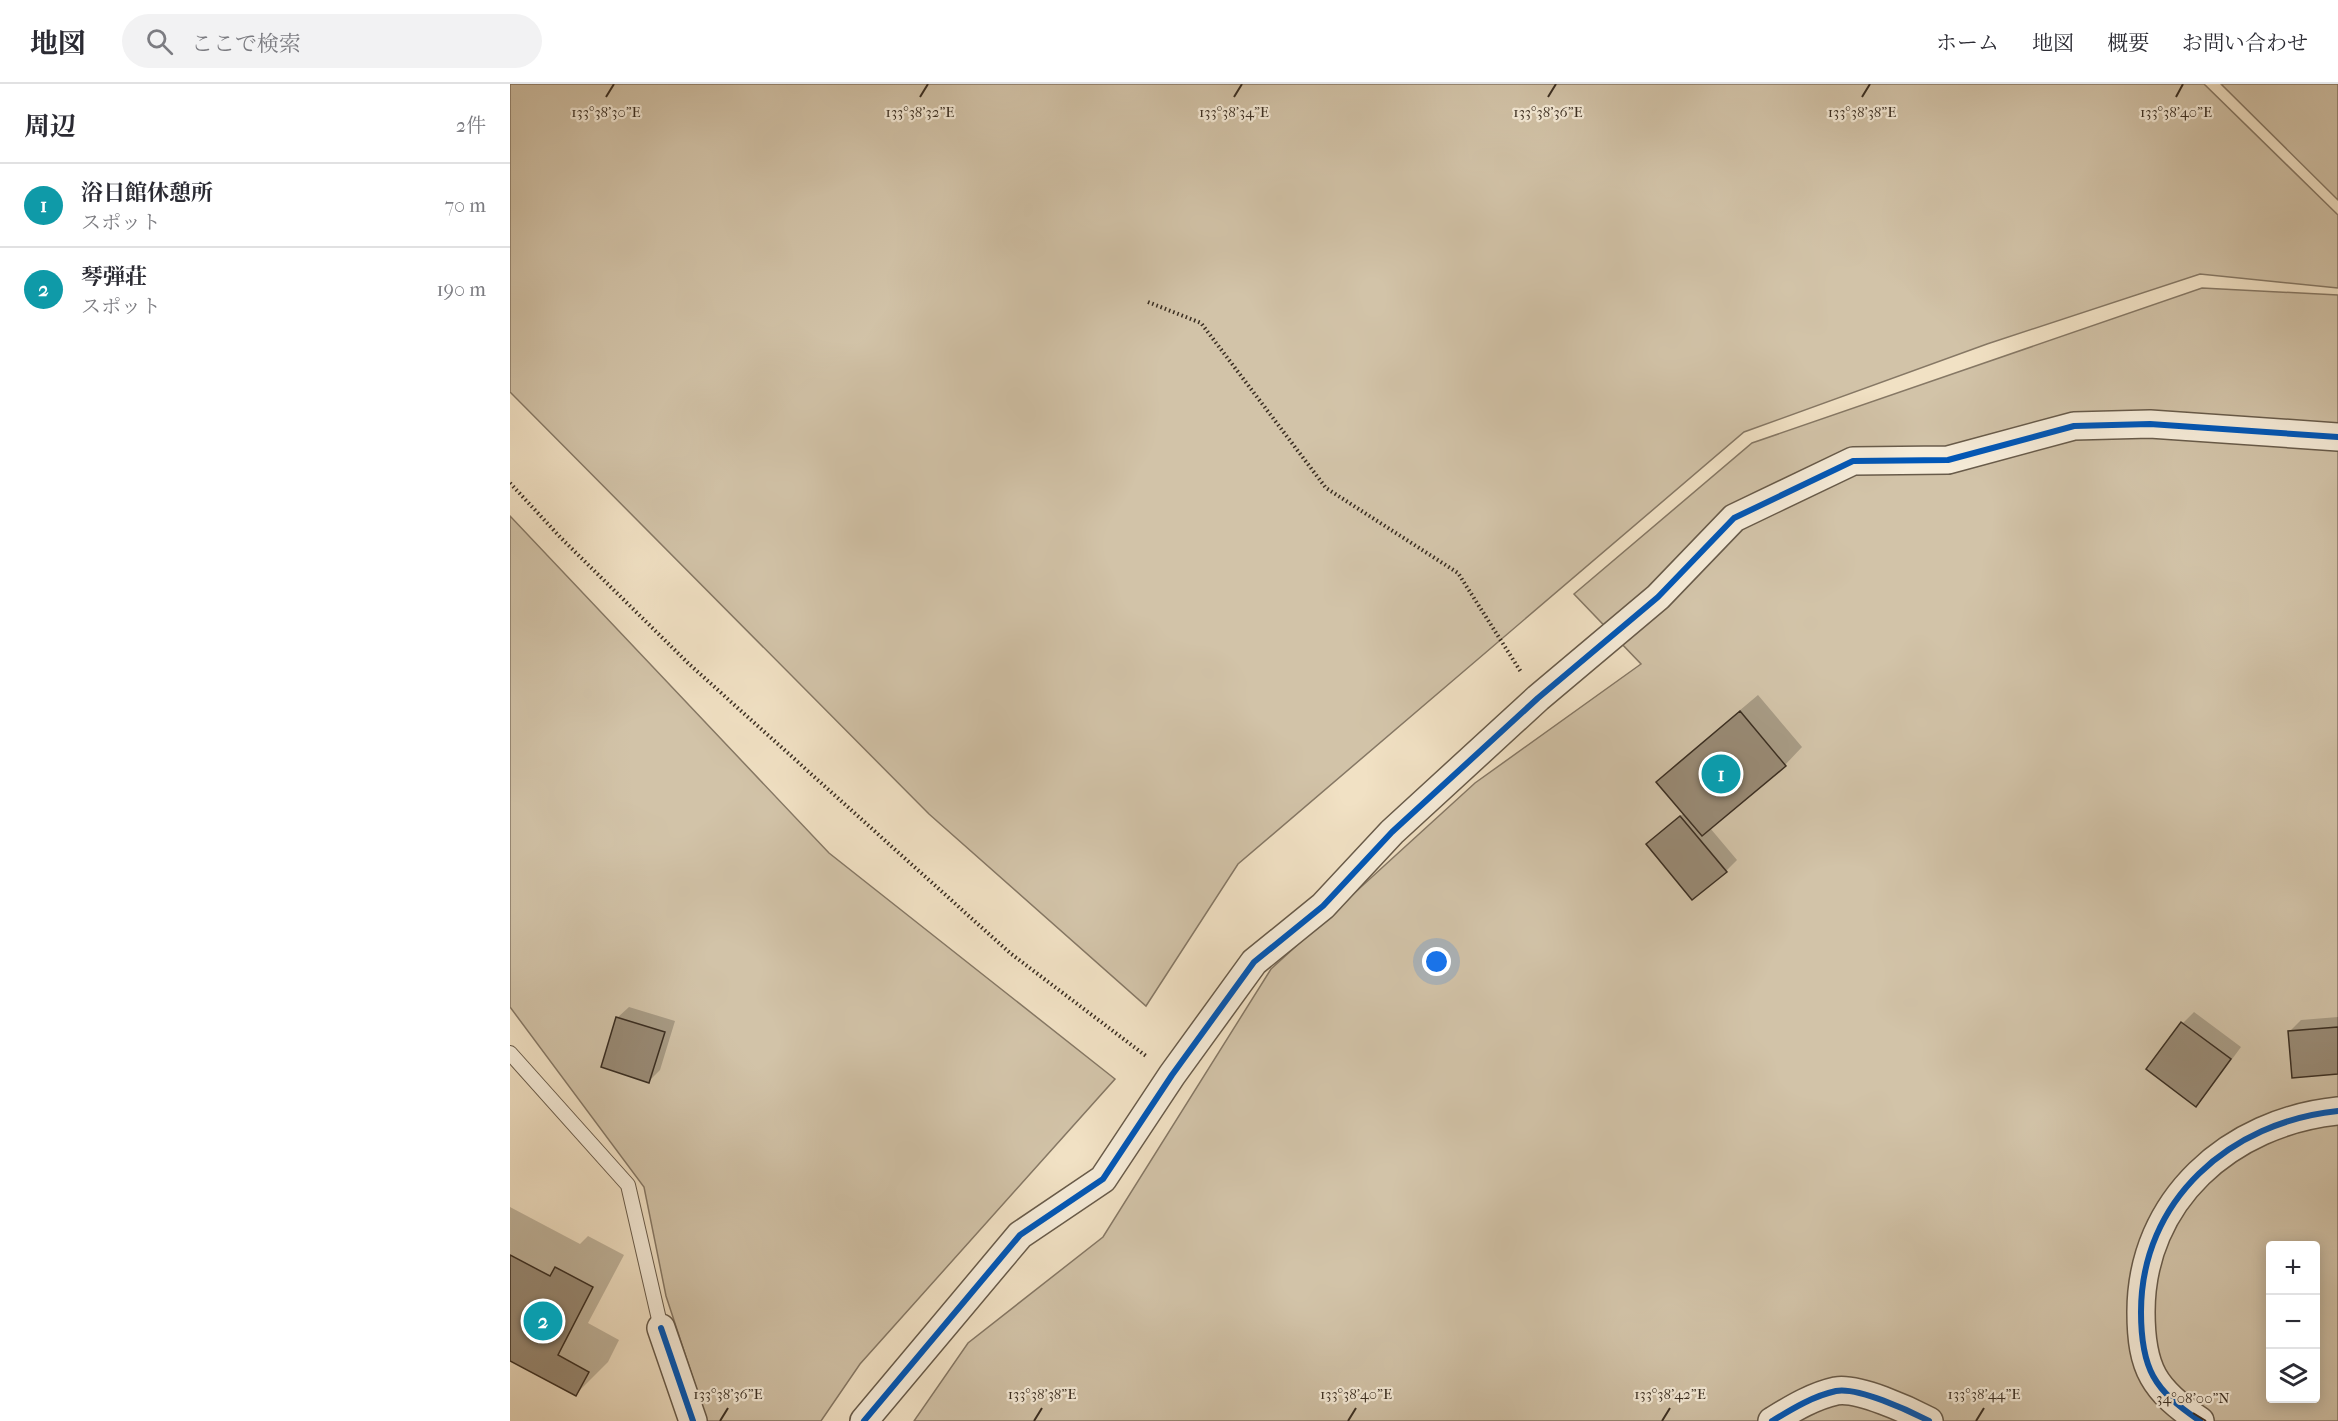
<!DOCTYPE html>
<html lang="ja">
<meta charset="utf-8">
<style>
body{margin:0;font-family:"IM FELL French Canon","Noto Serif JP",serif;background:#f2f2f3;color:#2b2b33}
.controls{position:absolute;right:18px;bottom:18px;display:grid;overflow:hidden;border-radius:6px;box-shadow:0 3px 15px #0003}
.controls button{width:54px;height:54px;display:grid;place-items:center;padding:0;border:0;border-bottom:2px solid #e1e1e2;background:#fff;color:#2b2b33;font:30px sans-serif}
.you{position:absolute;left:927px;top:878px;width:21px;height:21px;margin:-15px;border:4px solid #fff;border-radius:50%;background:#1a73e8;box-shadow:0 0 0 9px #1a73e833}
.badge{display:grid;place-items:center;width:39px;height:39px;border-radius:50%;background:#0b8043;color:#fff;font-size:20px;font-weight:700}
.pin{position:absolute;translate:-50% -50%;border:3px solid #fff;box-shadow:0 2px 6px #0006}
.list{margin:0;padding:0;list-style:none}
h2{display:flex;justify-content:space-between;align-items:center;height:78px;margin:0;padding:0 24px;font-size:26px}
h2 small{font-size:20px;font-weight:400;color:#7c7c81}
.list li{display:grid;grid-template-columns:39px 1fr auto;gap:18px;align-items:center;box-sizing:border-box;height:84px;padding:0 24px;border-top:2px solid #e1e1e2}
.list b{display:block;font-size:22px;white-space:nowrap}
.list p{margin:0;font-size:20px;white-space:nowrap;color:#7c7c81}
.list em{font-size:20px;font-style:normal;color:#7c7c81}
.icon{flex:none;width:33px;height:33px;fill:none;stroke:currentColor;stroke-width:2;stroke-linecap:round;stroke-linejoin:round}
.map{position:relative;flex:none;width:1828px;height:1337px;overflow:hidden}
header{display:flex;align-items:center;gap:36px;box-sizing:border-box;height:84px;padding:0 30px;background:#fff;border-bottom:2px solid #e1e1e2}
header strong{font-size:28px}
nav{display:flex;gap:33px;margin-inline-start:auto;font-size:21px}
.search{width:420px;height:54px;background:#f2f2f3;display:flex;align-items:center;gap:15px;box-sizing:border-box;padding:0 21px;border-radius:33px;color:#7c7c81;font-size:22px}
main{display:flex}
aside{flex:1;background:#fff}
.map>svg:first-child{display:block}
.green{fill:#d2c3a8;stroke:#867865;stroke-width:1.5;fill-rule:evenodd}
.shadow{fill:#0003}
.building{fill:#998b76;stroke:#3a2e22;stroke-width:1.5}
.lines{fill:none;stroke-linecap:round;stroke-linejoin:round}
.lane-casing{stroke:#685b4a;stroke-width:16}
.street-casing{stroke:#685b4a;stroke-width:30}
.path{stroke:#3a2e22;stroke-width:4;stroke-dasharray:1.5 3;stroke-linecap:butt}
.lane{stroke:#f6ecd9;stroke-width:14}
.street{stroke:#f6ecd9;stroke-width:27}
.cycleway-casing{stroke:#f6ecd9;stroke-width:10}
.cycleway{stroke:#0057b8;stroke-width:6}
.ticks{fill:none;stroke:#3a2e22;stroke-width:2}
.ticks-label{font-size:15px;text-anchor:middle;fill:#3a2e22;stroke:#f6ecd9;stroke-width:4.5;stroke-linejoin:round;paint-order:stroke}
</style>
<header>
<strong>地図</strong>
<div class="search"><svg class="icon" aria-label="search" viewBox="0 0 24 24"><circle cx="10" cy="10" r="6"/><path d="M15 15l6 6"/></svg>ここで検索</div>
<nav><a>ホーム</a><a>地図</a><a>概要</a><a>お問い合わせ</a></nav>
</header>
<main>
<aside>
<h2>周辺<small>2件</small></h2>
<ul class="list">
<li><span class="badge" style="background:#0f9aa8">1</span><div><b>浴日館休憩所</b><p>スポット</p></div><em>70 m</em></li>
<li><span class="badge" style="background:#0f9aa8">2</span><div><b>琴弾荘</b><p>スポット</p></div><em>190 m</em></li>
</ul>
</aside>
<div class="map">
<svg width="1828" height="1337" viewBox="0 0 1828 1337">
<rect width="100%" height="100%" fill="#f1e1c4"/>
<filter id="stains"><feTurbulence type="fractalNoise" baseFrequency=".00333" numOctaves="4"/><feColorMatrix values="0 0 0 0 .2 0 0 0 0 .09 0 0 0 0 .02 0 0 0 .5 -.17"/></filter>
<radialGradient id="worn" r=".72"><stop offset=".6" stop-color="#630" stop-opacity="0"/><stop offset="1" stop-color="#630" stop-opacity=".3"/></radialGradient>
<path class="green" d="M0,0H1694L1828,131V204L1690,190L1477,260L1234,348L728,780L636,922L419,730L0,308Z
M1711,0H1828V116Z
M1692,204L1828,211V1337H404L458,1259L593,1153L761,885L965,699L1131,580L1064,510L1242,359ZM1760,1162H1806V1314H1760Z
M0,432L319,769L605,995L350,1280L311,1337H197L156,1212L134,1103L0,923Z"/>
<path class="shadow" d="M1248,611L1292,663L1275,681L1200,744L1227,776L1216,787L1149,749L1174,729L1148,698L1165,681Z
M119,923L165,937L150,986L139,997L107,934Z
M1684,928L1731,963L1697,1009L1686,1021L1673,939Z
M1828,933V988L1779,948L1791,936Z
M0,1123L70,1160L78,1152L114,1171L78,1239L109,1256L98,1278L66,1310L0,1275Z"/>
<path class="building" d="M1230,627L1276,682L1192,752L1146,698Z
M1170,732L1217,788L1182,816L1136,760Z
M106,933L155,948L139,999L91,983Z
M1671,938L1721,975L1686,1023L1636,985Z
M1828,943V990L1782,994L1778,947Z
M0,1171L40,1192L45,1183L83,1203L48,1271L79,1288L66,1312L0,1277Z"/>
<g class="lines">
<g class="lane-casing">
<path id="lane" d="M0,969L118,1101L151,1244"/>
</g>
<g class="street-casing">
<path id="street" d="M151,1244L183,1337
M354,1337L510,1151L593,1095L662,991L744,878L813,822L882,748L1028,614L1148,513L1224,434L1343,377L1438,376L1564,342L1640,340L1828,353
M1262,1337C1282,1325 1303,1312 1326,1307C1348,1303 1398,1326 1419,1337
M1690,1337C1644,1306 1631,1285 1631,1228C1631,1116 1720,1038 1828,1027"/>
</g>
<path class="path" d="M638,218L691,239L816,404L948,489L1011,588
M0,399L51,454L179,580L500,869L636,972"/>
<use href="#lane" class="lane"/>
<use href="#street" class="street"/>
<g class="cycleway-casing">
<path id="cycleway" d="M151,1244L183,1337
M354,1337L510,1151L593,1095L662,991L744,878L813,822L882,748L1028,614L1148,513L1224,434L1343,377L1438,376L1564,342L1640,340L1828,353
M1262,1337C1282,1325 1303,1312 1326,1307C1348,1303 1398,1326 1419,1337
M1690,1337C1644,1306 1631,1285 1631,1228C1631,1116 1720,1038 1828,1027"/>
</g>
<use href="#cycleway" class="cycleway"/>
</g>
<path class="ticks" d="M96,13L104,0M410,13L418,0M724,13L732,0M1038,13L1046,0M1352,13L1360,0M1666,13L1673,0M1683,1329L1696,1337M210,1337L218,1324M524,1337L532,1324M838,1337L846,1324M1152,1337L1160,1324M1466,1337L1474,1324"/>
<g class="ticks-label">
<text x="96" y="33">133°38'30"E</text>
<text x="410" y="33">133°38'32"E</text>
<text x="724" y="33">133°38'34"E</text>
<text x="1038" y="33">133°38'36"E</text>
<text x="1352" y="33">133°38'38"E</text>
<text x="1666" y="33">133°38'40"E</text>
<text x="218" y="1315">133°38'36"E</text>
<text x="532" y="1315">133°38'38"E</text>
<text x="846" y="1315">133°38'40"E</text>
<text x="1160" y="1315">133°38'42"E</text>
<text x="1474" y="1315">133°38'44"E</text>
<text x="1683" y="1319">34°08'00"N</text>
</g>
<rect width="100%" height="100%" filter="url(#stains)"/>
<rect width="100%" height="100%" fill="url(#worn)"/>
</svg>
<div class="controls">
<button>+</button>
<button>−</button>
<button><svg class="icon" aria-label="layers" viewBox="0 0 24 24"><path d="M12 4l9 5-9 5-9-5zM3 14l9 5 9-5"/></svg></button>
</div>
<div class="you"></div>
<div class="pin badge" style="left:1211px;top:690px;background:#0f9aa8">1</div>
<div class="pin badge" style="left:33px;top:1237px;background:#0f9aa8">2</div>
</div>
</main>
